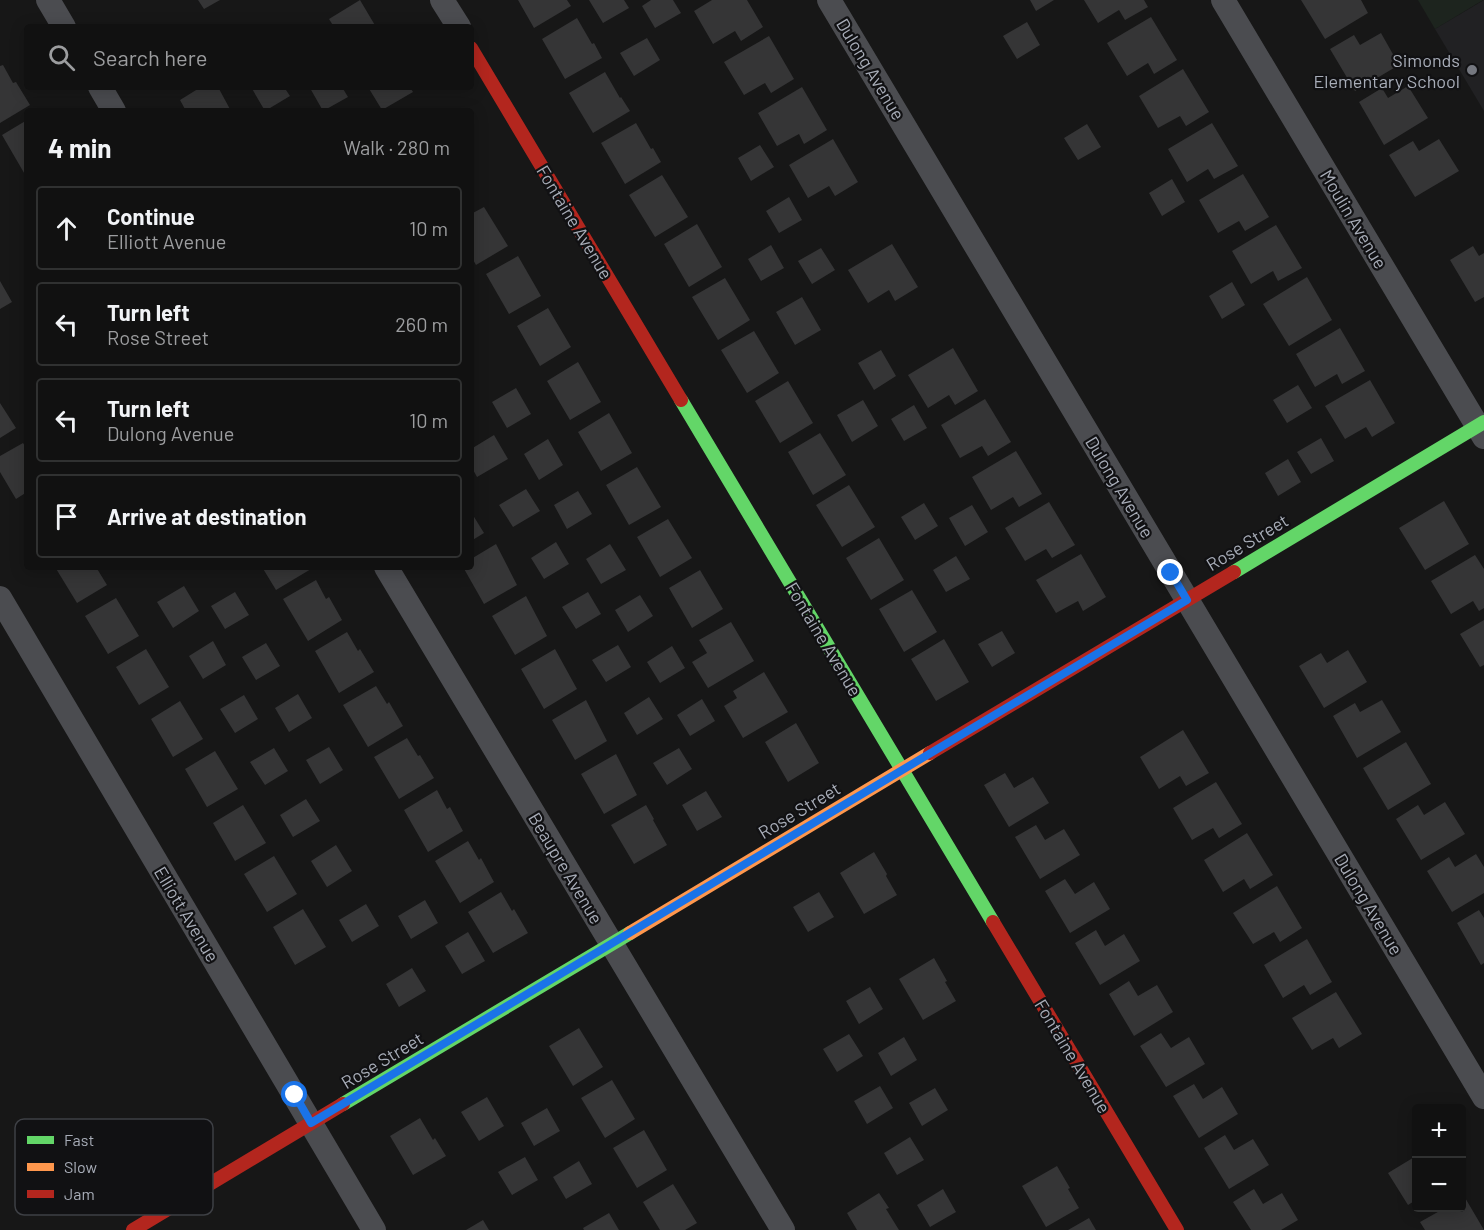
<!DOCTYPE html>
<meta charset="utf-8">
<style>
body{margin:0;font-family:Barlow,sans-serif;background:#1a1a1a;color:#f1f3f6}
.controls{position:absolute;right:18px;bottom:18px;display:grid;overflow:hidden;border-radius:6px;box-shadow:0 3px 15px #0003}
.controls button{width:54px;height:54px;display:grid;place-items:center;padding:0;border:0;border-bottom:2px solid #303131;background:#111;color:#f1f3f6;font:30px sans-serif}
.stop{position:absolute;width:18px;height:18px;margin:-14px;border:4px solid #1a73e8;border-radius:50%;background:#fff}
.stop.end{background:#1a73e8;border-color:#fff;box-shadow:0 2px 6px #0008}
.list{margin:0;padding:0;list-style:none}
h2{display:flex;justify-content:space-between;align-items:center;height:78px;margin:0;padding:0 24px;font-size:26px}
h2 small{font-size:20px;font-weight:400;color:#9c9d9f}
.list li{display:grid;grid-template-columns:39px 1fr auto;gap:18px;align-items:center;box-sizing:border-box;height:84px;margin:0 12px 12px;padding:0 12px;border:2px solid #303131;border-radius:6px}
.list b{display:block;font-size:22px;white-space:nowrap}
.list p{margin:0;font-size:20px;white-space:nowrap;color:#9c9d9f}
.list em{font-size:20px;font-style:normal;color:#9c9d9f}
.icon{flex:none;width:33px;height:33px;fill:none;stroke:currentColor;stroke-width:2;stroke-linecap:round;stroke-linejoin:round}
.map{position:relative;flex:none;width:1484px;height:1230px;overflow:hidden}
.search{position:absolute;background:#111;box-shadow:0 3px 15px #0003;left:24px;top:24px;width:450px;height:66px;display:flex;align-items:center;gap:15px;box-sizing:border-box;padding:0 21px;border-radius:6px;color:#9c9d9f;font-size:22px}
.panel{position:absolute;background:#111;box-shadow:0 3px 15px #0003;left:24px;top:108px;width:450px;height:462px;border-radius:6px}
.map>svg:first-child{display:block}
.built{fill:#212123}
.green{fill:#1d241e}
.building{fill:#353536}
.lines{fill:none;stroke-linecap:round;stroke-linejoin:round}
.street{stroke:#4b4c50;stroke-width:24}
.fast{stroke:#63d668;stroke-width:14}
.slow{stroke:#ff974d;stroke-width:14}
.jam{stroke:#b3261e;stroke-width:14}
.route{stroke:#1a73e8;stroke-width:8}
.poi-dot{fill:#757880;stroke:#111113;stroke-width:2}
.labels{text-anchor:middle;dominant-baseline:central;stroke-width:4.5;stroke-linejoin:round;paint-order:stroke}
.poi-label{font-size:18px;fill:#a8adb8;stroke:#111113;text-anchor:end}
.street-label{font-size:18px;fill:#a8adb8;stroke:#111113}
.key{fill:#111113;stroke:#3e4045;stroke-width:1.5}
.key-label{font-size:16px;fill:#a8adb8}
</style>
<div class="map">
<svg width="1484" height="1230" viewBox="0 0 1484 1230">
<rect width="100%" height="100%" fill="#171717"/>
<path class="built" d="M1484,0V111L1435,29Z"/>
<path class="green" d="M1418,0H1483L1435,29Z"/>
<path class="building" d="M198,0H220L204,9Z
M360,0L376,27H334L329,19Z
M518,0H567L571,6L534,28Z
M589,0H624L629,8L603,23Z
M651,0H673L681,13L655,28L642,6Z
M712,0H747L763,27L741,41L735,31L713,44L694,11Z
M1030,0H1054L1036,11Z
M1084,0H1144L1148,7L1125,20L1119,10L1098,23Z
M1301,0H1361L1368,13L1325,39Z
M1151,17L1177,60L1154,74L1148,63L1127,76L1107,43Z
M577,18L592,44L594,43L602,58L565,79L542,39Z
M1027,22L1040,45L1017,59L1003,36Z
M1381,33L1399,65L1355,91L1330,49L1354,35L1360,45Z
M769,36L794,79L771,93L765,83L744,95L724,62Z
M647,38L660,60L634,76L620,53Z
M3,65L13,83L16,82L30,105L0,123V66Z
M1183,69L1209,112L1186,126L1180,116L1158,128L1139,96Z
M605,72L620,98L621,97L630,111L593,133L569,93Z
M1408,86L1428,118L1384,145L1359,102L1382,88L1388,98Z
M201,87H218L231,111H186L180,100Z
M251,87H284L290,96L265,111Z
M312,87H342L348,97L323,111L310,88Z
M368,87H410L413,92L382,110Z
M802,87L827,130L804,144L799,134L777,146L758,113Z
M27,120V178L2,135Z
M636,123L651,149L653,148L661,162L625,184L601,143Z
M1212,123L1238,166L1214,179L1208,169L1187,182L1168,149Z
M1087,124L1101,147L1078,160L1064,138Z
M833,139L858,182L835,196L829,186L808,198L789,165Z
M1439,139L1459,171L1415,197L1389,155L1413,141L1419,151Z
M760,145L774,167L751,181L738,158Z
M1243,174L1269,217L1245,231L1239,221L1218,233L1199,200Z
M662,175L688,217L655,237L629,195Z
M1172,179L1185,202L1162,216L1149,193Z
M789,197L802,220L779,233L766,211Z
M484,207L508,246L476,265L471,256V214Z
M697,224L722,267L689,287L664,244Z
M1276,225L1302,268L1278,281L1273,271L1251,284L1232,251Z
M892,244L918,287L895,301L889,290L868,303L848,270Z
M771,245L784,268L761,281L748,259Z
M1473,246L1479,256L1484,253V297L1475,302L1450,260Z
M821,248L835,270L812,284L798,261Z
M518,256L541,296L509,314L486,274Z
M1307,277L1332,320L1289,346L1263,304Z
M725,278L750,320L718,340L692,297Z
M0,281L12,302L0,309Z
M1232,282L1245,305L1222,319L1209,296Z
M802,297L821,330L795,345L776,312Z
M548,308L571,347L540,366L517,326Z
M1340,328L1365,371L1342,384L1337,374L1315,387L1296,354Z
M754,331L779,373L747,393L721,350Z
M953,348L978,391L955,405L949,395L928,408L908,375Z
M881,350L896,376L874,390L858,363Z
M578,362L601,402L570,420L547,381Z
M1370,380L1395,423L1372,437L1366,427L1345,439L1325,406Z
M788,381L813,423L780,443L755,401Z
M1298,385L1312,408L1287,423L1273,400Z
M516,388L531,414L507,428L492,402Z
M985,399L1011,442L988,456L982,446L960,458L941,425Z
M863,400L878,426L852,442L837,415Z
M0,403L16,428L0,438Z
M914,405L927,428L904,441L891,419Z
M609,413L632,453L601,471L578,432Z
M820,433L846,475L813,495L788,452Z
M494,435L508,459L477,477L471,466V449Z
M1321,438L1334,461L1311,474L1297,452Z
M548,439L563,465L539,480L524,454Z
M23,443L27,449V492L16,499L0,472V456Z
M1016,451L1042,494L1019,507L1013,497L991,510L972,477Z
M1288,459L1301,482L1278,496L1265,473Z
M637,467L661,507L629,525L606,485Z
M849,485L875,527L842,547L816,505Z
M526,489L540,511L513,527L499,505Z
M578,491L592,514L567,529L554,505Z
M1444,501L1469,544L1425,570L1399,528Z
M1049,502L1075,545L1052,558L1046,549L1025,561L1005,528Z
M924,503L938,526L915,540L901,517Z
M972,505L988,532L965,546L949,518Z
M471,512L484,533L471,541Z
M668,519L692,558L660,577L637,537Z
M879,538L904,580L871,600L846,558Z
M556,542L569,564L544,579L531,558Z
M496,544L517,585L484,604L463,567H471V559Z
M610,544L626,570L601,584L586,559Z
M1081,554L1106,597L1083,611L1078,601L1056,613L1036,580Z
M1475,555L1484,569V608L1479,611L1473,601L1451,614L1431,581Z
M956,556L970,579L946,592L933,570Z
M55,567H96L107,585L77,603Z
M262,567H310L311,569L276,590Z
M700,570L723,609L692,628L669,588Z
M316,580L326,599L329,597L342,620L308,641L283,599Z
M184,586L199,611L173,628L157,602Z
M912,590L937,632L904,652L879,609Z
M235,592L249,615L225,629L211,606Z
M588,592L601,614L576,629L562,607Z
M640,595L653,616L628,632L615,610Z
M526,596L547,636L515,655L492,616Z
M116,598L139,636L108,654L85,616Z
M1484,620V665L1480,667L1460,634Z
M731,622L754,661L708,688L692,662L707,653L699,640Z
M1002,631L1015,653L992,667L978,644Z
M347,632L358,651L360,649L374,672L339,693L315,651Z
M944,639L969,682L936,701L911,659Z
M213,641L226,665L203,679L189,656Z
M266,643L280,666L256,680L242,657Z
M618,645L631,667L606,682L592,660Z
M672,646L685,668L660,683L647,662Z
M146,649L169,687L139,705L116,667Z
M555,649L577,689L544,709L521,669Z
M1348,650L1367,682L1324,708L1299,666L1321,653L1327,663Z
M764,672L788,712L743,738L724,706L737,698L733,691Z
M376,686L387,704L389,702L403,726L368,747L343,705Z
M298,694L312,718L289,732L275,708Z
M244,695L258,719L235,733L220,709Z
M649,697L663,719L637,735L624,713Z
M702,699L715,721L690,736L677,715Z
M586,700L607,741L575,760L552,720Z
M1382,700L1401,732L1357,758L1333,716L1355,703L1360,712Z
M180,701L203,739L173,757L151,719Z
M796,723L819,763L788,782L765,742Z
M1183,730L1209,773L1186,786L1180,776L1159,789L1140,757Z
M407,738L418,756L420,755L434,778L399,799L374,757Z
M1406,742L1431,784L1388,810L1363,768Z
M329,747L343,770L320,784L306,760Z
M274,748L288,771L265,785L250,762Z
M679,748L692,769L667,785L653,763Z
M215,751L238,789L207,807L185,769Z
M616,754L637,795L604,814L581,774Z
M1005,773L1014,788L1033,777L1049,803L1009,827L984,785Z
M1216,782L1242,824L1219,838L1213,828L1192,840L1173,808Z
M437,790L447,809L450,807L463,831L428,852L404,810Z
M706,791L722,817L697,831L682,805Z
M306,799L320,821L293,837L280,815Z
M1445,802L1465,834L1421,860L1396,819L1418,805L1424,815Z
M243,805L266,843L235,861L213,823Z
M646,805L654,819L653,820L667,845L634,864L611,825Z
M1036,825L1045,840L1064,829L1080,855L1040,879L1015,837Z
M1247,833L1273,875L1250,889L1244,879L1223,892L1204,860Z
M468,841L479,860L481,858L494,882L460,903L435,861Z
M336,845L352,871L327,887L311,861Z
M874,852L887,874L886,876L897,895L864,914L840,873Z
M1476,854L1484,867V893L1452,912L1427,871L1449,857L1455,867Z
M274,856L297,894L267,912L244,874Z
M1065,879L1075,894L1094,882L1110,909L1070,933L1045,891Z
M1277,886L1302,928L1280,942L1274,932L1253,944L1233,913Z
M501,892L512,911L514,909L528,933L493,953L468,912Z
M819,892L834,917L808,932L793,907Z
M425,900L438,923L411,939L398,916Z
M366,904L379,926L352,942L339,920Z
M303,909L326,947L295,965L273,927Z
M1479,910L1484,918V963L1481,965L1457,923Z
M1096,930L1105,946L1124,934L1140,961L1100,985L1075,943Z
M468,932L485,961L462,974L445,946Z
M1307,939L1332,982L1310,995L1304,985L1283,998L1264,965Z
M934,958L947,981L945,982L956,1001L923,1020L899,979Z
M412,968L426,991L399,1007L386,984Z
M1129,981L1138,996L1157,985L1173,1012L1134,1036L1109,994Z
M870,987L883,1009L859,1024L846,1001Z
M1336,992L1362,1034L1339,1048L1333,1038L1312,1050L1292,1018Z
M579,1028L603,1067L573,1086L549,1046Z
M1161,1033L1171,1048L1189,1037L1205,1064L1166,1087L1140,1046Z
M849,1034L863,1056L837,1072L823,1049Z
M904,1037L917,1060L891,1076L878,1053Z
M612,1080L635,1119L605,1138L581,1098Z
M1194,1084L1203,1099L1222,1087L1238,1114L1199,1138L1173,1096Z
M880,1086L893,1108L867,1124L854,1101Z
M935,1088L948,1110L922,1126L909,1103Z
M487,1097L504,1126L479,1141L461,1112Z
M547,1108L560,1131L534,1146L521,1123Z
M420,1118L433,1140L435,1138L446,1156L413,1175L390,1136Z
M644,1130L667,1170L637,1188L613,1148Z
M1225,1135L1234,1150L1253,1139L1269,1165L1229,1189L1204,1148Z
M910,1137L924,1160L897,1175L884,1153Z
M1416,1156V1200L1408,1205L1388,1173Z
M525,1157L538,1180L512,1195L498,1172Z
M579,1161L592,1184L566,1199L553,1177Z
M1057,1166L1070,1188L1068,1189L1079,1208L1046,1227L1022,1186Z
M673,1184L697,1223L685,1230H660L643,1202Z
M943,1189L956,1212L930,1227L917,1205Z
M1254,1189L1263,1204L1282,1193L1298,1220L1281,1230H1251L1233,1202Z
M879,1193L889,1208L886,1209L899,1230H857L847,1213Z
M1464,1196L1484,1230H1425L1420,1222L1445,1208H1462V1197Z
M609,1213L619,1230H584L583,1228Z
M1089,1218L1096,1230H1068Z
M483,1220L489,1230H466Z"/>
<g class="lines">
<path class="street" d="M48,0L64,27
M442,0L459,27
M829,0L1484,1097
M1223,0L1484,437
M100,87L114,111
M386,567L783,1230
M0,598L374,1230"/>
<path class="fast" d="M681,400L993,922
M1234,572L1484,422
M343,1104L630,933"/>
<path class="slow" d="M630,933L930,753"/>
<path class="jam" d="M471,48L681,400
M930,753L1234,572
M993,922L1177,1230
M133,1230L343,1104"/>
</g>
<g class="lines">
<path class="route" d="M295,1095L311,1123L1187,600L1171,573"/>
</g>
<circle class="poi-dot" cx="1472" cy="70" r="6"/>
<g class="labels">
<g class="poi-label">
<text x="1460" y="60">Simonds<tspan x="1460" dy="21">Elementary School</tspan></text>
</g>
<g class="street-label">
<text transform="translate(871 69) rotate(59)">Dulong Avenue</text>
<text transform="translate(1354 219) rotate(59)">Moulin Avenue</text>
<text transform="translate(575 222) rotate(59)">Fontaine Avenue</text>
<text transform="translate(1120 487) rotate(59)">Dulong Avenue</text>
<text transform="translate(1247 542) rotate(-31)">Rose Street</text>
<text transform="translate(824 639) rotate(59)">Fontaine Avenue</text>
<text transform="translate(799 810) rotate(-31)">Rose Street</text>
<text transform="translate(566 868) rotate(59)">Beaupre Avenue</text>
<text transform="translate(1369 904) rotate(59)">Dulong Avenue</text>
<text transform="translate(187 914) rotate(59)">Elliott Avenue</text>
<text transform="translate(1073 1056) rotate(59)">Fontaine Avenue</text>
<text transform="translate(382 1060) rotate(-31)">Rose Street</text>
</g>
</g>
<rect x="15" y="1119" width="198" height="96" rx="9" class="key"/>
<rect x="27" y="1136" width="27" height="8" fill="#63d668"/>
<rect x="27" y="1163" width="27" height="8" fill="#ff974d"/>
<rect x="27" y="1190" width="27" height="8" fill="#b3261e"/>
<g class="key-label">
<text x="64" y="1146">Fast</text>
<text x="64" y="1173">Slow</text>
<text x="64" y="1200">Jam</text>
</g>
</svg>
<div class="controls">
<button>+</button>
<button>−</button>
</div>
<div class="stop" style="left:295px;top:1095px"></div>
<div class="stop end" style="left:1171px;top:573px"></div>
<div class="search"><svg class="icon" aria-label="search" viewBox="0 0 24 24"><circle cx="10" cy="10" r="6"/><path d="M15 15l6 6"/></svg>Search here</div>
<section class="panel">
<h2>4 min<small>Walk · 280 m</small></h2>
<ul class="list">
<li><svg class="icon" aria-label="ahead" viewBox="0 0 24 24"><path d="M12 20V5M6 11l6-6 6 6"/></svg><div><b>Continue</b><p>Elliott Avenue</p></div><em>10 m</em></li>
<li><svg class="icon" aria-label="left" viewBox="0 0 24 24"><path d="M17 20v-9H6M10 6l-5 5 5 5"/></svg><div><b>Turn left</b><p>Rose Street</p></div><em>260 m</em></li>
<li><svg class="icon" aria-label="left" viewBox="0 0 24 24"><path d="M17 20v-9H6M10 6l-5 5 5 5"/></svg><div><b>Turn left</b><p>Dulong Avenue</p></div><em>10 m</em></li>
<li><svg class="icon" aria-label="arrive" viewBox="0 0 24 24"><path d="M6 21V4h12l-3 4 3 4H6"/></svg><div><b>Arrive at destination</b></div></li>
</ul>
</section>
</div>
